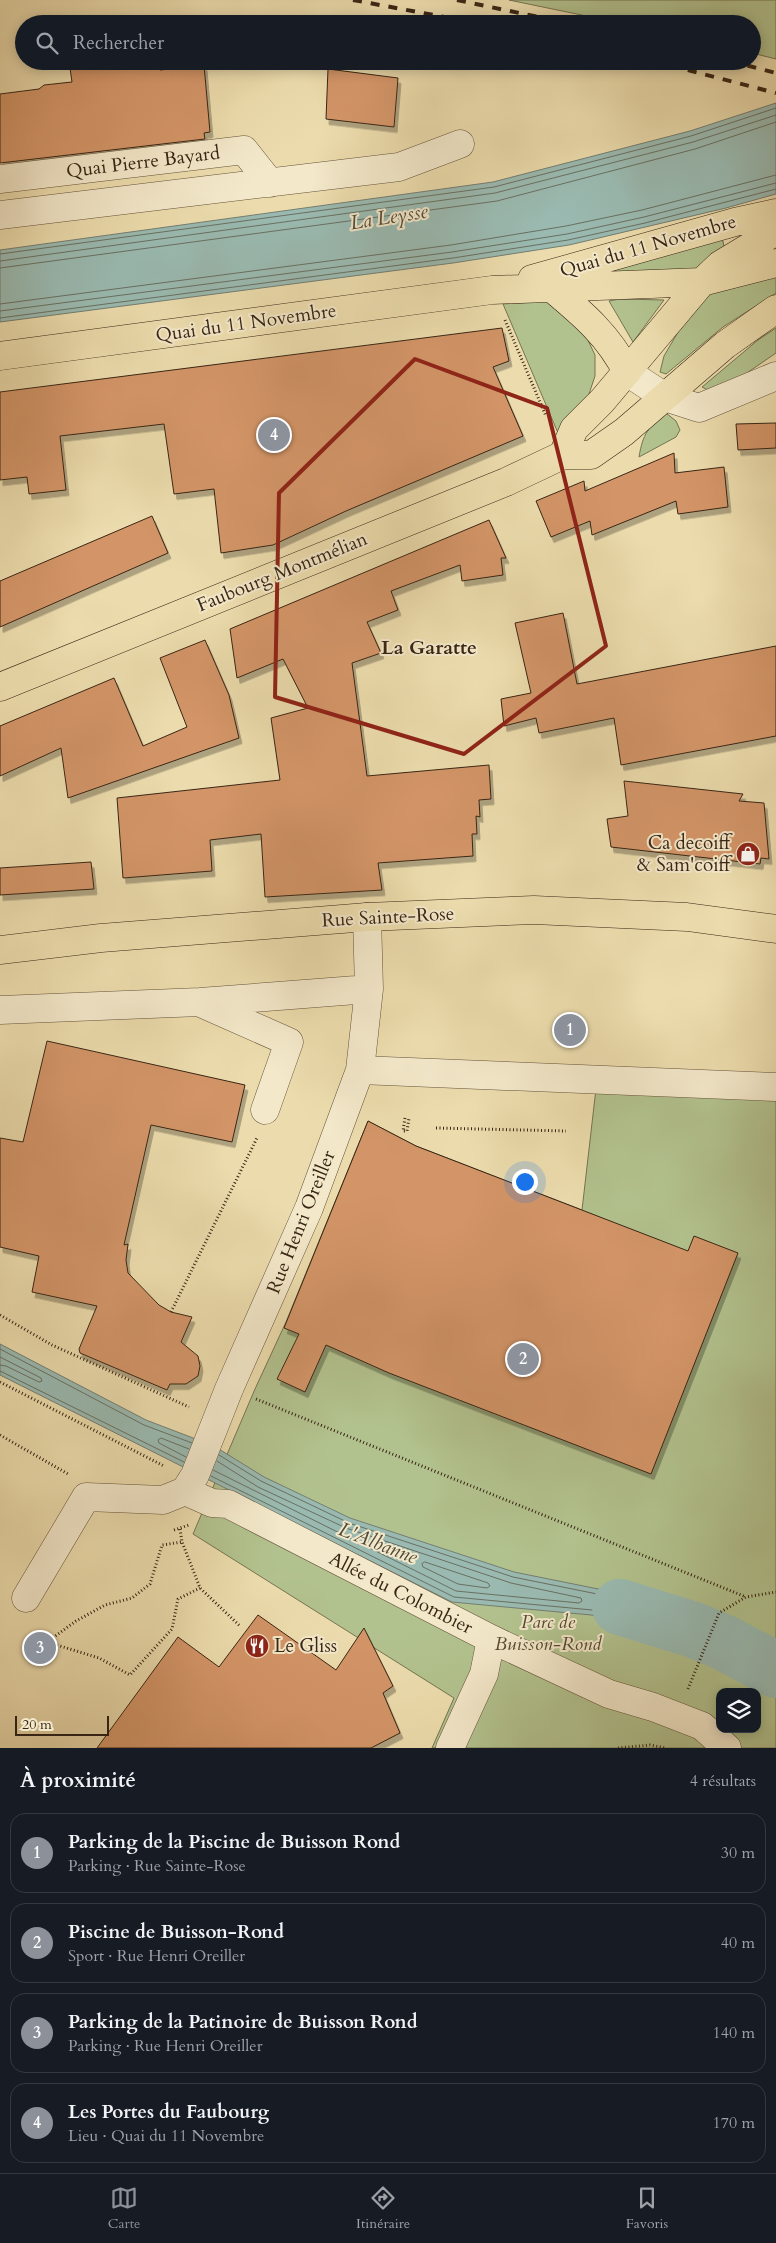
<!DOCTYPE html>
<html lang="fr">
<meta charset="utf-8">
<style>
body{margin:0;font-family:Cardo,serif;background:#242831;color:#f1f3f6}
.controls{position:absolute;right:15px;bottom:15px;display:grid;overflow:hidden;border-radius:10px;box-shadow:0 2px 12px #0003}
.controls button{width:45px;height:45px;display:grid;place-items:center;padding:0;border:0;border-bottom:1px solid #363941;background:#171b24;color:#f1f3f6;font:25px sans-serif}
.scale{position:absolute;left:15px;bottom:12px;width:94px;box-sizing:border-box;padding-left:5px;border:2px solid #382514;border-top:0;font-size:14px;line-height:18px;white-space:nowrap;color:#382514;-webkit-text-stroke:4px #f3e8ca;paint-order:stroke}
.you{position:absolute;left:524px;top:1181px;width:18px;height:18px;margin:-12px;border:4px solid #fff;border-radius:50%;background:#1a73e8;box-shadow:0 0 0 8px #1a73e833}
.badge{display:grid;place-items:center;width:32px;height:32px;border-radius:50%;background:#8c9099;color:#fff;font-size:16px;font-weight:700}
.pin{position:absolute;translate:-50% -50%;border:2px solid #fff;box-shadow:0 1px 5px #0006}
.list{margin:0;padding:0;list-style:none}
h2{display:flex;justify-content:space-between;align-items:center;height:65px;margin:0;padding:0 20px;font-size:21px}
h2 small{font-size:16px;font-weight:400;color:#9ea1a6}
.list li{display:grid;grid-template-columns:32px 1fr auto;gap:15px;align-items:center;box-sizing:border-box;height:80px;margin:0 10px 10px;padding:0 10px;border:1px solid #363941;border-radius:15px}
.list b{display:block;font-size:19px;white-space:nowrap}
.list p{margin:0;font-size:16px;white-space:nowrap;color:#9ea1a6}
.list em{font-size:16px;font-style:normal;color:#9ea1a6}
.icon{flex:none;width:28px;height:28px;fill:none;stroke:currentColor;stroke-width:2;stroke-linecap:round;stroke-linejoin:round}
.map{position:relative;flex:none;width:776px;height:1748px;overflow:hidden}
.search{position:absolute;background:#171b24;box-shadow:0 2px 12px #0003;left:15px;right:15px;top:15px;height:55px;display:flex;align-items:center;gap:12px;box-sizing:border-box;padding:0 18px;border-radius:28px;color:#9ea1a6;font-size:19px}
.sheet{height:425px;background:#171b24}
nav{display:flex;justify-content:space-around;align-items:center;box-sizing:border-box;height:70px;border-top:1px solid #363941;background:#171b24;font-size:14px;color:#9ea1a6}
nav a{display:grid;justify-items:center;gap:2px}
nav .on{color:#8c9099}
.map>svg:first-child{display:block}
.green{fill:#b2c28e;stroke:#757451;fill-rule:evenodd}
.water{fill:#9abab1;stroke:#737e72}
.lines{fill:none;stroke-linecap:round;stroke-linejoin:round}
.shore{stroke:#697062;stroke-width:1}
.river{stroke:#9abab1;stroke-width:56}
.building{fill:#d39568;stroke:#382514;filter:url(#shadow)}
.minor-casing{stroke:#65533a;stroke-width:29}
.major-casing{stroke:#382514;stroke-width:29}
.path{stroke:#382514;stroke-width:3;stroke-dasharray:1 2.5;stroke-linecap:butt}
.minor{stroke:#f3e8ca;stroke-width:28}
.major{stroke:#ecdcad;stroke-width:28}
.rail{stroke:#382514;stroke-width:4;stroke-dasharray:9 9;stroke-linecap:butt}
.marked{fill:none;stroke:#8f2418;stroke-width:4;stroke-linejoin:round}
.labels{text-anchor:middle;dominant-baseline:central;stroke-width:4;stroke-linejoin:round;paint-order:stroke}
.street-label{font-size:19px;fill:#382514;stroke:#f3e8ca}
.poi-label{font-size:19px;fill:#382514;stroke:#f3e8ca;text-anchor:end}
.park-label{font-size:19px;font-style:italic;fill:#564c32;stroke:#f3e8ca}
.water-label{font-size:20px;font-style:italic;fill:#504a3b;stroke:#f3e8ca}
.neighbourhood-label{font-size:20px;font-weight:bold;fill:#382514;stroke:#f3e8ca}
</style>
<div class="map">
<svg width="776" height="1748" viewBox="0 0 776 1748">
<defs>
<filter id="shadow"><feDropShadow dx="3" dy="5.5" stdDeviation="0" flood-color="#0004"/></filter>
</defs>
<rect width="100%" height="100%" fill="#ecdcad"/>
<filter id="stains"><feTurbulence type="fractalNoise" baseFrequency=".004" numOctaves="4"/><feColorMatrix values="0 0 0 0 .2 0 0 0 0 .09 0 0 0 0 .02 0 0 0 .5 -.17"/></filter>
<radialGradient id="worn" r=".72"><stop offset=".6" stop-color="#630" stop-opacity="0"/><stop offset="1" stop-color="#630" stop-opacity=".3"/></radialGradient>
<path class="green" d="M509,0H776V59L752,53V24H625Z
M718,240L723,241L724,247L693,273L608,272Z
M776,275V293L723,327L666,374L660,372L664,356L685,320L704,295Z
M620,299L664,300L633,342L609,301Z
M546,301L585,334L595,355V376L586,403L558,433L503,304Z
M776,328V353L741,377L708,390L702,387L758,340Z
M666,413L676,421L680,430L676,437L639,457C643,433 648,428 666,413Z
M597,1080L776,1087V1748H432L454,1698L193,1534L255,1389L286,1322L368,1121L416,1146L582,1210ZM720,1692H757V1729H720Z"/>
<path class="water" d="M776,103V194L726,208L569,245L453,263L0,322V250L493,182L690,131Z
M0,1344L146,1420L214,1446L264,1477L350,1518L514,1572L618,1593L693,1623L694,1630L687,1634H678L628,1621L591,1615L452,1602L0,1375Z"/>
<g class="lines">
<path class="shore" d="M0,254L494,187L691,136L776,108
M0,261L495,193L693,142L776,115
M0,268L497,201L695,149L776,122
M0,304L451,245L566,226L642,210L776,175
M0,311L452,252L567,234L644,217L776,183
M0,318L453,258L568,240L645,223L776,189
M0,1349L144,1425L192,1443
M0,1357L41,1378L42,1381L39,1382L6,1366L0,1365
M0,1371L184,1462
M186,1457L159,1443L158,1440L161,1438L189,1449
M213,1470L456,1591L579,1603L582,1601L581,1598L511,1583L346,1528L258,1487L217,1461
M211,1476L454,1597L592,1610L629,1616L679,1629L687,1627L686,1625L680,1622L617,1598L513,1577L349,1523L261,1481L219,1455
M425,1562L488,1583L490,1586L487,1588L458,1584L423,1567L422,1564Z"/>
<path class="river" d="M620,1607L694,1630L723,1642L776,1670"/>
</g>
<path class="building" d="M69,61H159L160,70L204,65L210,132L204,133L205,139L0,163V94L39,89L44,85L72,82Z
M328,69L398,78L394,127L326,119Z
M502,328L509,361L493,367L523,436L346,511L273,545L221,553L214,489L174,494L164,424L60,436L66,490L29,494L27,477L0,480V392Z
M776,423V448L738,450L736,424Z
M674,453L675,473L724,467L728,507L678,514L676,501L592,535L590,521L551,537L536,501L584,481L585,491Z
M152,516L168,553L0,627V581Z
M489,520L506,558H501L503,575L462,581L460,565L391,591L398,610L367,622L381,653L352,663L367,776L489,765L491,799L479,800L480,817L476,816L477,834H472L473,856L378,863L382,890L265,897L261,834L210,840L212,871L123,878L117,798L280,780L271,718L308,708L283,659L237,678L230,629Z
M563,613L577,684L776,646V736L621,765L614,718L539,733L536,718L504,726L501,699L531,693L515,623Z
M205,640L229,695L239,738L68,798L61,748L0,776V726L114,678L143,746L187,727L160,658Z
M624,781L743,794L739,801L764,803L769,859L761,858L760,864L611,847L607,819L628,816Z
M91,862L94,889L0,895V868Z
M47,1041L245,1085L232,1142L151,1125L124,1245L128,1244L126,1260L128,1273L159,1305L171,1312L192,1317L181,1342L198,1356L200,1366L198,1376L186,1384H170L167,1390L80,1353L79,1349L97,1306L32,1292L39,1256L0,1247V1138L23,1142Z
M368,1121L416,1146L688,1251L694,1236L738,1253L651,1474L389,1373L326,1345L305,1392L277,1379L299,1334L284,1328Z
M258,1615L336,1670L364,1628L393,1686L383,1693L400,1733L371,1748H97L178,1637L219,1667Z"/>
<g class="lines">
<g class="minor-casing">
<path id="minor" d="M0,179L244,150L270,183
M0,215L399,167L460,144
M627,372L665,397L699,408L776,376
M203,1004L289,1042L265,1110
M0,1010L200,1002L369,989
M360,1070L776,1087
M185,1491L212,1503L228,1504L491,1639L609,1694L653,1707L702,1726L727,1748
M26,1598L86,1497L163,1500L185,1491L195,1475L229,1389L309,1208L360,1070L369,989L367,917
M450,1748L484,1674L491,1639"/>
</g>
<g class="major-casing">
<path id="major" d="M532,279L735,222L776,213
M553,289C583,314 609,336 627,372
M0,356L492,290L702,282L776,263
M563,455L574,429L602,401L702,282L720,265L776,231
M0,687L506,482L563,455H591L624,432L725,345L776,309
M0,950L101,938L367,917L534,910L687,917L776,929"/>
</g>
<path class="path" d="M505,320L546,416
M405,1118L403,1131H407L409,1118
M436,1128L566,1131
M171,1312L257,1138
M0,1315L52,1345L189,1407
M0,1382L164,1466
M256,1399L746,1597
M0,1435L68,1474
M180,1529L182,1542L200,1588L240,1626
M174,1530L189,1525
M47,1642L99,1658L130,1675L172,1629L178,1599L200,1588
M47,1642L76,1621L105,1605L132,1598L150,1584L162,1545L182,1542
M688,1689L719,1613L746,1597L776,1592
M618,1748L650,1745L666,1748"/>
<use href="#minor" class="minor"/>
<use href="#major" class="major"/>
<path class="rail" d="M353,0L482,24
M457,0L572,24
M653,61L776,93
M730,61L776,73"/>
</g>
<path class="marked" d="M415,359L547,408L606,646L464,754L275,697L279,493Z"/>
<defs>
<g id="shop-disc" transform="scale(1.25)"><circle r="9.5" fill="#8f2418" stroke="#f3e8ca"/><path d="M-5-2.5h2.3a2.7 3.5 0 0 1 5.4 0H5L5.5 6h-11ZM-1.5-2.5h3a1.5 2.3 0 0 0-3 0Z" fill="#fff"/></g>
<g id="restaurant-disc" transform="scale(1.25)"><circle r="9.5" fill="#8f2418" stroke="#f3e8ca"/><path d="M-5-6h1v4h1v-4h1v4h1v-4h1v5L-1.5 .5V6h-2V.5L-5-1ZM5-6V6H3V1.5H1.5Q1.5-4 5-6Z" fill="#fff"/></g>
</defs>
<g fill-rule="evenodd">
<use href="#shop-disc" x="748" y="854"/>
<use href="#restaurant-disc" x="257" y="1646"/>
</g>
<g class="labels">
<g class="street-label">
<text transform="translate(143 162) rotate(-7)">Quai Pierre Bayard</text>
<text transform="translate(648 246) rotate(-16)">Quai du 11 Novembre</text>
<text transform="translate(246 323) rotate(-8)">Quai du 11 Novembre</text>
<text transform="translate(282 572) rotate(-22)">Faubourg Montmélian</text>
<text transform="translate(388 917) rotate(-3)">Rue Sainte-Rose</text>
<text transform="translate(301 1222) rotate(-68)">Rue Henri Oreiller</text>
<text transform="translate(401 1593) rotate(27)">Allée du Colombier</text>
</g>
<g class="poi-label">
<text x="730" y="843">Ca decoiff<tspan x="730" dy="22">&amp; Sam'coiff</tspan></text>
<text x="274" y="1646" text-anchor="start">Le Gliss</text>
</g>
<g class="park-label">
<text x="548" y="1622">Parc de<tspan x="548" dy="22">Buisson-Rond</tspan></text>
</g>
<g class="water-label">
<text transform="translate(389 217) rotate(-9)">La Leysse</text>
<text transform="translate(378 1543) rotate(21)">L'Albanne</text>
</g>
<g class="neighbourhood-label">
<text x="429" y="647">La Garatte</text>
</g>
</g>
<rect width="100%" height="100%" filter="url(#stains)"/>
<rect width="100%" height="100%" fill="url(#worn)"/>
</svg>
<div class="controls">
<button><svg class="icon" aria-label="layers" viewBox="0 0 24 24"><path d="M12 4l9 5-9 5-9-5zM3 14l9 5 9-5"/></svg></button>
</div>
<div class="scale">20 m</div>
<div class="you"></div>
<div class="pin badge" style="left:570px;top:1030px">1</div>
<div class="pin badge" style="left:523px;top:1359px">2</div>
<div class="pin badge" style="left:40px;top:1648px">3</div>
<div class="pin badge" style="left:274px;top:435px">4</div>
<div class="search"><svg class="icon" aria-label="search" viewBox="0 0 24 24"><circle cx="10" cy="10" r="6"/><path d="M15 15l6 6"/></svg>Rechercher</div>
</div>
<section class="sheet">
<h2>À proximité<small>4 résultats</small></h2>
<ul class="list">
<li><span class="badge">1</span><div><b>Parking de la Piscine de Buisson Rond</b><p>Parking · Rue Sainte-Rose</p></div><em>30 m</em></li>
<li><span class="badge">2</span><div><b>Piscine de Buisson-Rond</b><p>Sport · Rue Henri Oreiller</p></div><em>40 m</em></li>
<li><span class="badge">3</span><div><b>Parking de la Patinoire de Buisson Rond</b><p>Parking · Rue Henri Oreiller</p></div><em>140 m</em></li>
<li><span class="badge">4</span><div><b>Les Portes du Faubourg</b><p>Lieu · Quai du 11 Novembre</p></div><em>170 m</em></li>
</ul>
</section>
<nav>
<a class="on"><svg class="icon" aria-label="map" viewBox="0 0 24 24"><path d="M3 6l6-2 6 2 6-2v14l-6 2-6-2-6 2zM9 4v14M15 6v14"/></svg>Carte</a>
<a><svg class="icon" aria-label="directions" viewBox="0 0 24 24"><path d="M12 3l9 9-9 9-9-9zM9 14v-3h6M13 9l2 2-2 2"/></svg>Itinéraire</a>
<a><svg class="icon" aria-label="saved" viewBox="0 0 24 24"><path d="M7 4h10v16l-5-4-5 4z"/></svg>Favoris</a>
</nav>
